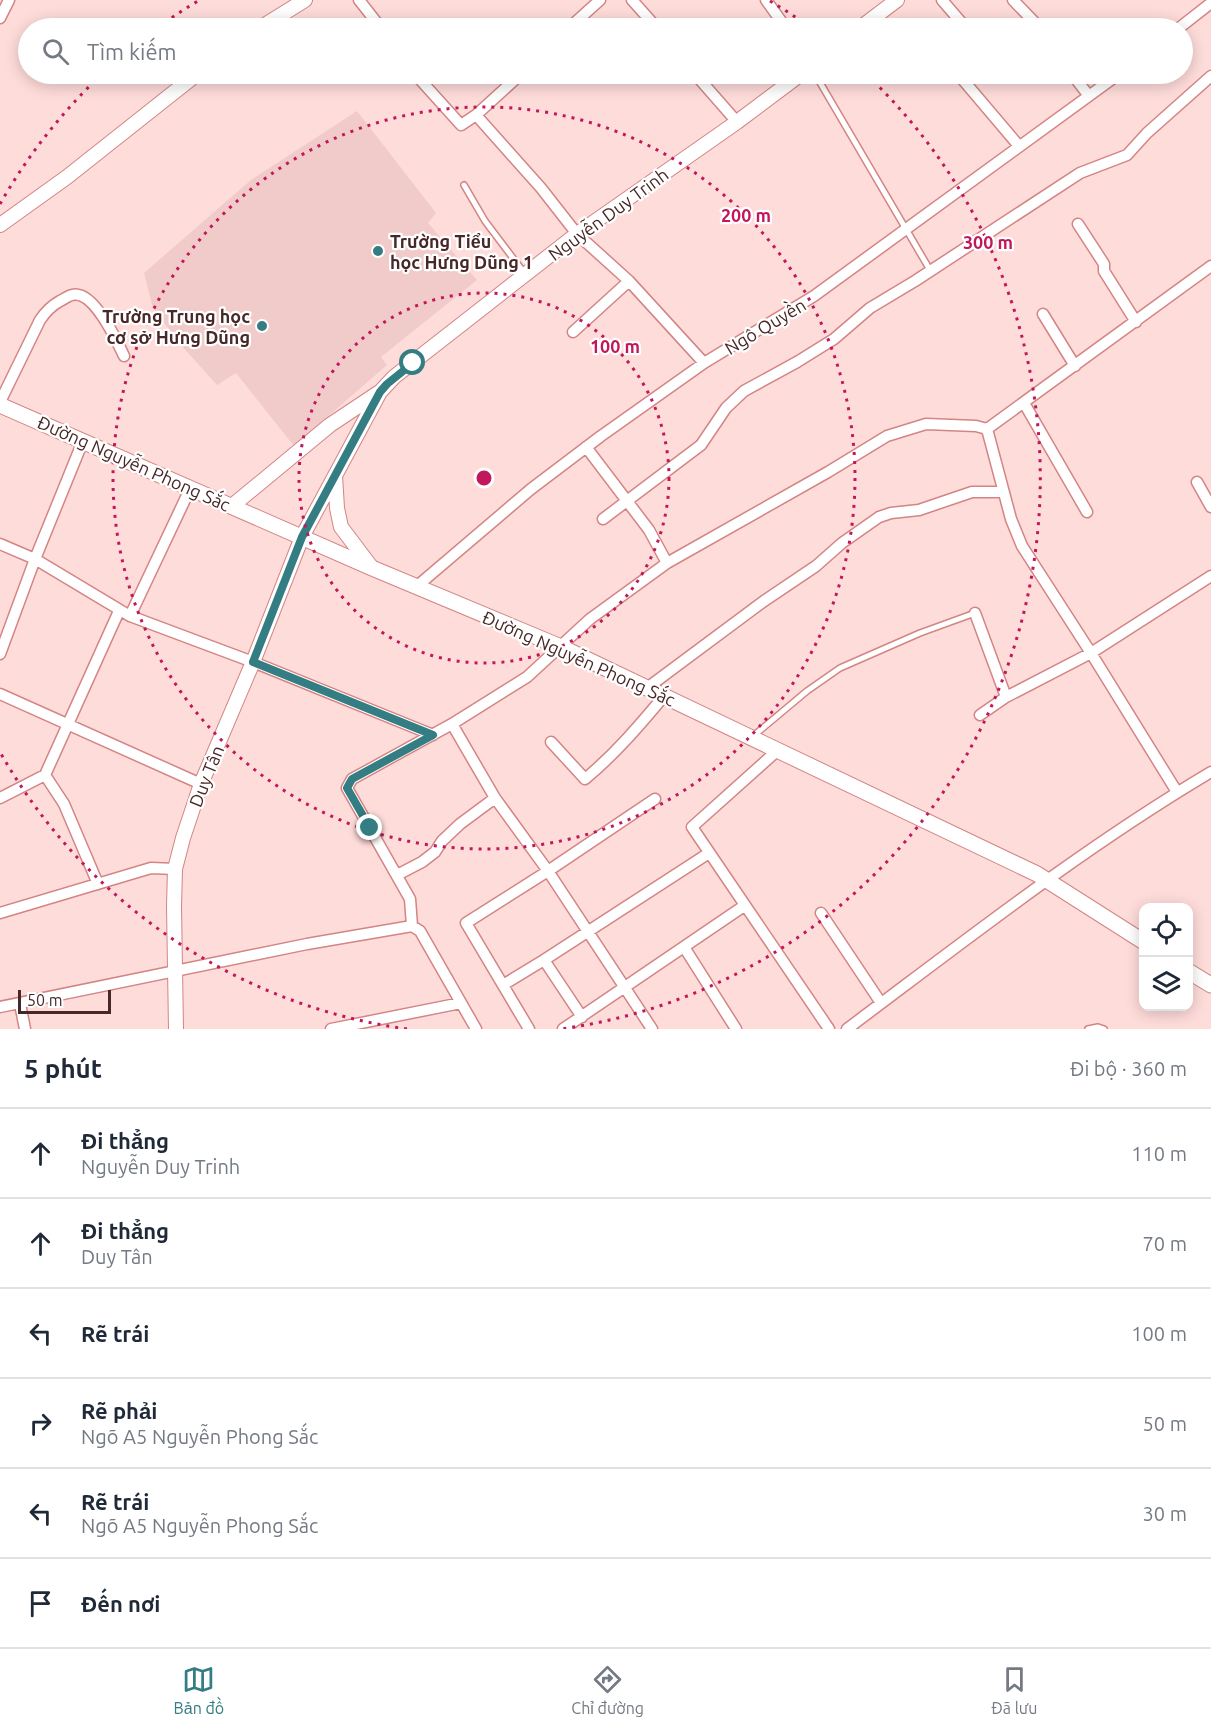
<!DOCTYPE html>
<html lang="vi">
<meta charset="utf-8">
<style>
body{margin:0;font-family:Ubuntu,sans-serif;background:#f6f6f7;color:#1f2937}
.controls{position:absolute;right:18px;bottom:18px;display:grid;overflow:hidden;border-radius:12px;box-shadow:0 3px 15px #0003}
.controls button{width:54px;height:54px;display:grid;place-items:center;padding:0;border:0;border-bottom:2px solid #e0e1e3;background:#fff;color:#1f2937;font:30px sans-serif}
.scale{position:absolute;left:18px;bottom:15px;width:93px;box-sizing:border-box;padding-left:6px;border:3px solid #472727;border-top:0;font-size:16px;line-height:21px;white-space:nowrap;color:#472727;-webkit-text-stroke:4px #fff;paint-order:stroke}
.stop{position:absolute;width:18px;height:18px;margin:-14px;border:4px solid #347d82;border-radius:50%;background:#fff}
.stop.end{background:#347d82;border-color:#fff;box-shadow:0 2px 6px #0008}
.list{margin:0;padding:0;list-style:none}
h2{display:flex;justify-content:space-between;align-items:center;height:78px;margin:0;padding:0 24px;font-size:26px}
h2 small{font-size:20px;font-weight:400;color:#747a83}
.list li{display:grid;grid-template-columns:39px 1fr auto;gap:18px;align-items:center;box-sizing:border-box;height:90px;padding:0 24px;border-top:2px solid #e0e1e3}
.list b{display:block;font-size:22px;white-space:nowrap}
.list p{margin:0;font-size:20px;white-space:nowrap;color:#747a83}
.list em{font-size:20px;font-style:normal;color:#747a83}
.icon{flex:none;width:33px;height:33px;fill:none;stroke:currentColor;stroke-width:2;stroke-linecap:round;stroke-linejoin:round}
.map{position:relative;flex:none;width:1211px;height:1029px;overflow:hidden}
.search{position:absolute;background:#fff;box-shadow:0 3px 15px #0003;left:18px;right:18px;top:18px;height:66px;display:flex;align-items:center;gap:15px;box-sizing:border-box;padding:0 21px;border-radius:33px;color:#747a83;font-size:22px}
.sheet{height:618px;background:#fff}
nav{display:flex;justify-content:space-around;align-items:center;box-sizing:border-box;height:84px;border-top:2px solid #e0e1e3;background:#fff;font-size:16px;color:#747a83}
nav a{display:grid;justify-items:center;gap:3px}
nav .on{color:#347d82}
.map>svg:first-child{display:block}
.built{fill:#f1cbca}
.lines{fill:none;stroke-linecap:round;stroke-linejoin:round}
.service-casing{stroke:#d38584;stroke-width:8}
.minor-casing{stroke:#d38584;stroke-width:13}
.tertiary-casing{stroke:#d38584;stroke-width:16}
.secondary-casing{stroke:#d38584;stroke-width:17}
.service{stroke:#fff;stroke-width:5}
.minor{stroke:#fff;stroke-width:10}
.tertiary{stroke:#fff;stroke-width:14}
.secondary{stroke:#fff;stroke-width:15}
.route{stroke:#347d82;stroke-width:8}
.ring{fill:none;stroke:#c2185b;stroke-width:3;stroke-dasharray:3 6}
.poi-dot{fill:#347d82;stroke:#fff;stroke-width:2}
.labels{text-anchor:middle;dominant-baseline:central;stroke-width:4.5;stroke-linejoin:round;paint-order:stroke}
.street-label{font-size:18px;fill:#472727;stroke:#fff}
.poi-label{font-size:18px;font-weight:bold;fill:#472727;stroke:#fff;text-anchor:start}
.centre{fill:#c2185b;stroke:#fff;stroke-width:3}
.ring-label{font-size:18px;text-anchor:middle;font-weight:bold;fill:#c2185b;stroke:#fff;stroke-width:4.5;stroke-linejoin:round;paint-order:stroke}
</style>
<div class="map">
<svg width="1211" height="1029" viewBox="0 0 1211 1029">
<rect width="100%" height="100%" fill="#fedcda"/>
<path class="built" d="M357,111L436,213L428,223L477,280L381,357L387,365L294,446L236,373L217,385L180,344L153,308L144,273L251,180Z"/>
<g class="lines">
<g class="service-casing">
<path id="service" d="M815,74L930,270
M464,185L485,221L525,274
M752,737L807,691L840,668L920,633L975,613
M1088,1029L1098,1027L1104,1029"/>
</g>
<g class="minor-casing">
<path id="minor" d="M359,0L381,28
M632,0L657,28
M766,0L786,28
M942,0L966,28
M1013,0L1040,28
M0,18L9,0
M569,28L600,0
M1179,28L1211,3
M415,74L461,125L476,115L521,74
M695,74L737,122
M958,74L1019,146
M1072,74L1089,96
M476,115L541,188L577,234L629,281L704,363
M1078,224L1104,264V271L1136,322
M1043,314L1075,366
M573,332L629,281
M0,402L40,320C46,311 51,306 60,301C64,299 68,296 72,295C93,289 117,341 124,356
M1024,403L1087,512
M987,429L1011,519L1022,546L1091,653L1177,792
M586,447L649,530L667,563
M1197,482L1211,507
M603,519L701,445L726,408L744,391L797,362L834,339L870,308L915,281L1080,173L1127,155L1147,133L1211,76
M0,544L35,559L130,616L253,662L433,735
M416,587L531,489L601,436L704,363L814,296L1119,74
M975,613L1006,697
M130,616L190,489
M0,654L35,559L83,441
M647,688L764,601L816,566L842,543L879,517L891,513L919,510L972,492H1003
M0,694L201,784
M980,715L1006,697L1091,653L1211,576
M452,724L495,798L548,871L652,1029
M551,742L585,779C615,754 639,726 664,696
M778,750L692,827L829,1029
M45,775L64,804L98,884
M0,798L45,775L119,611
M397,875L422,862L435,852L442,841L460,824L495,798
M0,913L151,868L175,869
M821,913L881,1003
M412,926L410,899L347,788L352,779L452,724L527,677L590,619L667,563L828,472L887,436L926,424L976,426L987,429L1211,266
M684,947L736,1029
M544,960L582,1017
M503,985L544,960L709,853
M20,1004L25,1029
M0,1007L307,944L412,926L420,931L476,1029
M331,1029L461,1003
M529,1029L466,923L548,871L655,799
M563,1029L744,906
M847,1029C966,940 1083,848 1211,772"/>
</g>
<g class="tertiary-casing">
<path id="tertiary" d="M260,28L305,0
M860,28L897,0
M0,225L67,177L197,74
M335,476L337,508L341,527L372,568
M232,506L330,425L378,393
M176,1029L174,906L175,869L183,838L201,784L253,662L302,537L380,392L394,377L577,234L737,122L801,74"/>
</g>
<g class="secondary-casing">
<path id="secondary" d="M0,405L372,568L561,647L1037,874L1144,942
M1188,971L1211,985"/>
</g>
<use href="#service" class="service"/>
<use href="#minor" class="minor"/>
<use href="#tertiary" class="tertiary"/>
<use href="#secondary" class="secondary"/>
</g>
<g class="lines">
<path class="route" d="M370,828L347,788L352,779L433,735L253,662L302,537L380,392L387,384L413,363"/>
</g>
<g class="ring">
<circle cx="484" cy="478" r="185"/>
<circle cx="484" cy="478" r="371"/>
<path d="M407 1029A556 556 0 0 1 0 752M0 204A556 556 0 0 1 101 75M157 28A556 556 0 0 1 198 1M770 1A556 556 0 0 1 811 28M867 75A556 556 0 0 1 561 1029"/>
</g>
<g class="poi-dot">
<circle cx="378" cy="251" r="6"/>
<circle cx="262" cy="326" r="6"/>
</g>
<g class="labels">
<g class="street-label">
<text transform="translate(608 214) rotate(-36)">Nguyễn Duy Trinh</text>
<text transform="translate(765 326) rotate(-31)">Ngô Quyền</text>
<text transform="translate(134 463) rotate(24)">Đường Nguyễn Phong Sắc</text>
<text transform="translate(579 658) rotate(24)">Đường Nguyễn Phong Sắc</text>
<text transform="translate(206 776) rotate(-68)">Duy Tân</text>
</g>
<g class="poi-label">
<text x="390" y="241">Trường Tiểu<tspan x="390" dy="21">học Hưng Dũng 1</tspan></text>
<text x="250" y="316" text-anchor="end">Trường Trung học<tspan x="250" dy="21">cơ sở Hưng Dũng</tspan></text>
</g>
</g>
<circle cx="484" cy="478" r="9" class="centre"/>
<g class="ring-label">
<text x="746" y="222">200 m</text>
<text x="988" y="249">300 m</text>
<text x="615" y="353">100 m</text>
</g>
</svg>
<div class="controls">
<button><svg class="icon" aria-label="locate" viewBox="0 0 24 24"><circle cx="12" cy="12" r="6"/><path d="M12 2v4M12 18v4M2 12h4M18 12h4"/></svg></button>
<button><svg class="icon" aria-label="layers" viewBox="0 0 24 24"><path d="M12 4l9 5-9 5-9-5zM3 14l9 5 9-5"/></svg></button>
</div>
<div class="scale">50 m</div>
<div class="stop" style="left:413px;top:363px"></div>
<div class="stop end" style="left:370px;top:828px"></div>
<div class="search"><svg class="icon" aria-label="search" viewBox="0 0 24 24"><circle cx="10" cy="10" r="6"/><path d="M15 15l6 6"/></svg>Tìm kiếm</div>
</div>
<section class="sheet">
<h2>5 phút<small>Đi bộ · 360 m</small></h2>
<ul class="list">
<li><svg class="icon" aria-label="ahead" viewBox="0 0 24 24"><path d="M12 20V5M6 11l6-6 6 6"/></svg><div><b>Đi thẳng</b><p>Nguyễn Duy Trinh</p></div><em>110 m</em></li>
<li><svg class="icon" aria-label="ahead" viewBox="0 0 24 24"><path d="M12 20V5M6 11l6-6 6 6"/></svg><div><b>Đi thẳng</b><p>Duy Tân</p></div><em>70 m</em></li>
<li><svg class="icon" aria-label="left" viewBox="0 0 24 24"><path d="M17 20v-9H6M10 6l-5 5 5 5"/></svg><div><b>Rẽ trái</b></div><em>100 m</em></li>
<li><svg class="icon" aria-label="right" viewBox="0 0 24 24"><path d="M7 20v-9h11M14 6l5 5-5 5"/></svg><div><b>Rẽ phải</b><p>Ngõ A5 Nguyễn Phong Sắc</p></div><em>50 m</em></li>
<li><svg class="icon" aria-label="left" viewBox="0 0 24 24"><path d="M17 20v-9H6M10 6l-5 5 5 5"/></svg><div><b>Rẽ trái</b><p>Ngõ A5 Nguyễn Phong Sắc</p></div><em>30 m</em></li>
<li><svg class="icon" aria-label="arrive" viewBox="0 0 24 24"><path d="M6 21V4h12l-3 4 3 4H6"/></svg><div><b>Đến nơi</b></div></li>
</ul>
</section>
<nav>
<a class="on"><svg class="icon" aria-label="map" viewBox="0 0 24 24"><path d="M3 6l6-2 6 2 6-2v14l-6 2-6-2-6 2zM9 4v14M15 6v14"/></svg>Bản đồ</a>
<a><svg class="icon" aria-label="directions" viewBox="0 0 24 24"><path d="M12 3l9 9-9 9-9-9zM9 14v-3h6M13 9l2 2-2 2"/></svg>Chỉ đường</a>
<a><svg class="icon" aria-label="saved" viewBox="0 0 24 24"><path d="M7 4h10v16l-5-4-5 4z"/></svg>Đã lưu</a>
</nav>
